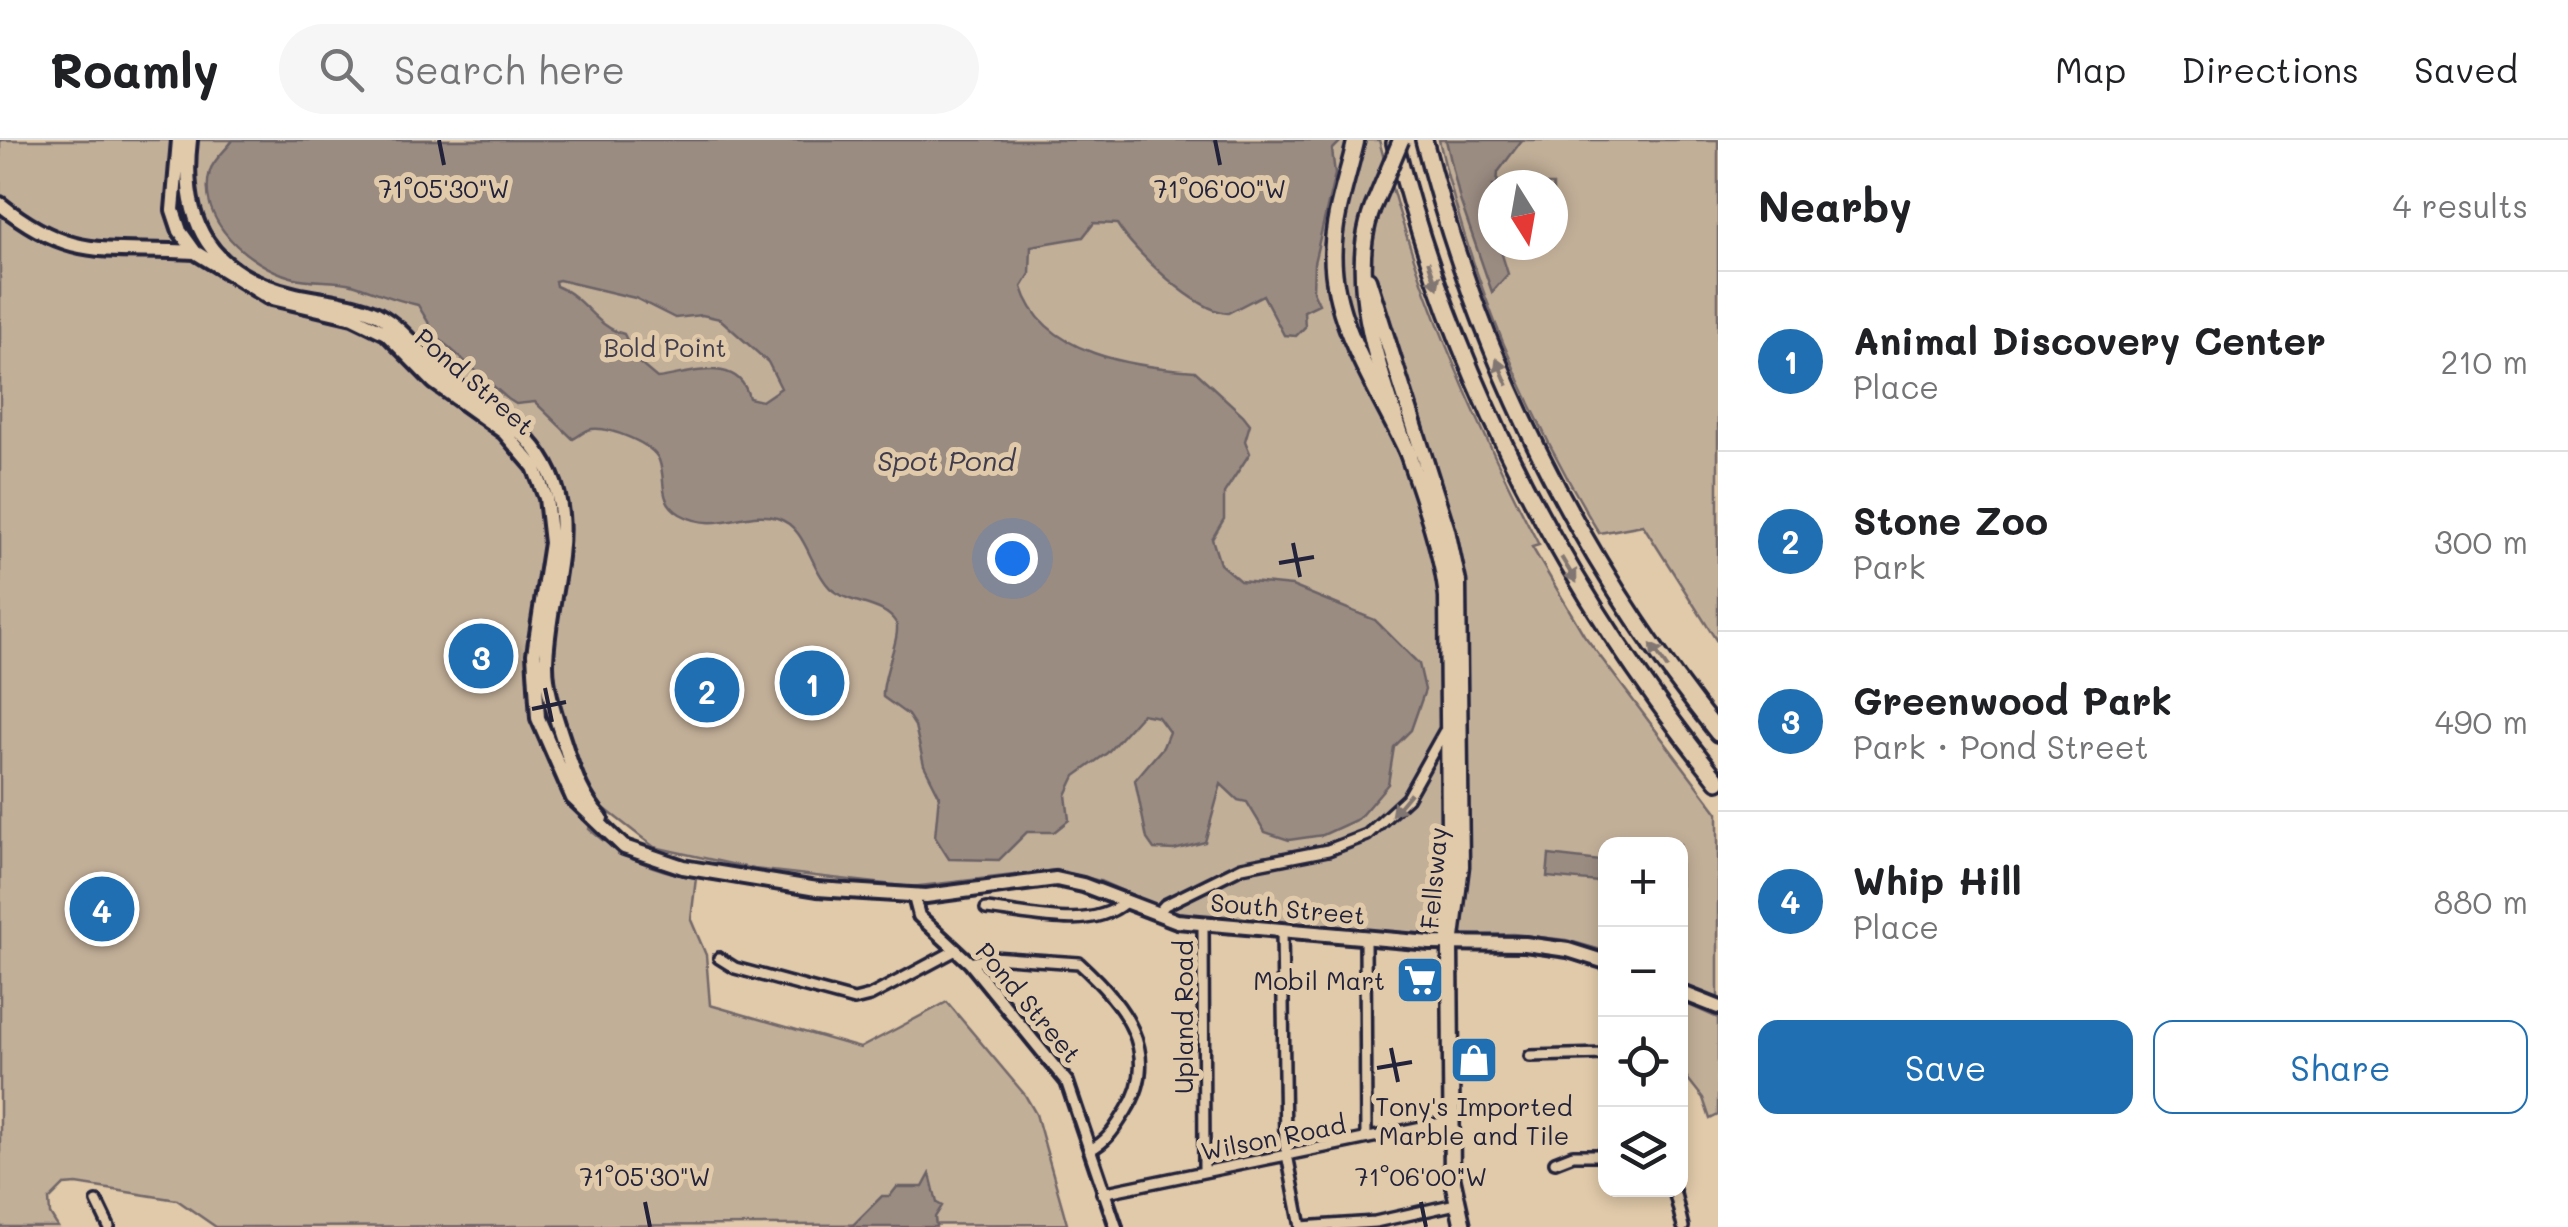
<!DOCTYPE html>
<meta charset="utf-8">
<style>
body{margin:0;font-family:Mali,sans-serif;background:#f6f6f6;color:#202124}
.controls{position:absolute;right:30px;bottom:30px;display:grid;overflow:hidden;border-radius:20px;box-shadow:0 5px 15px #0003}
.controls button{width:90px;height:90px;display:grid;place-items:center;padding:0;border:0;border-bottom:2px solid #e0e0e0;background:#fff;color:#202124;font:50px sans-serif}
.compass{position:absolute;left:1478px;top:30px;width:90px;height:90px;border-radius:50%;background:#fff;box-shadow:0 5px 15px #0003;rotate:169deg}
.you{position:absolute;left:1012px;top:418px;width:35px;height:35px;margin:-25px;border:8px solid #fff;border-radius:50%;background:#1a73e8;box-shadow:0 0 0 15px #1a73e833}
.badge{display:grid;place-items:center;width:65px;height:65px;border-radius:50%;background:#1f6fb2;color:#fff;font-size:32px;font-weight:700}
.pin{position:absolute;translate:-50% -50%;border:5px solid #fff;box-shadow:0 2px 10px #0006}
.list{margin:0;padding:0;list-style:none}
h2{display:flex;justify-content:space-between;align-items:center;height:130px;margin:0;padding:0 40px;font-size:42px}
h2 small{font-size:32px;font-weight:400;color:#757577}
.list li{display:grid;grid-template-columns:65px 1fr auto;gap:30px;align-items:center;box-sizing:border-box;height:180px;padding:0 40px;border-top:2px solid #e0e0e0}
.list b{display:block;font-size:38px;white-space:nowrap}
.list p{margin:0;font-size:32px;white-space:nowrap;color:#757577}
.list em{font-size:32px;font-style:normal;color:#757577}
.actions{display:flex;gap:20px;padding:30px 40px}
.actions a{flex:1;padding:22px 0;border:2px solid #1f6fb2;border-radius:20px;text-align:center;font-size:35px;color:#1f6fb2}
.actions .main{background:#1f6fb2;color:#fff}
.icon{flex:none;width:55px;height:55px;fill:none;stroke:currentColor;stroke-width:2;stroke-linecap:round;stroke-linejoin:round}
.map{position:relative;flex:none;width:1718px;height:1087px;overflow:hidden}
header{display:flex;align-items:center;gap:60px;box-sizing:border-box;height:140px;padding:0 50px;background:#fff;border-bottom:2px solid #e0e0e0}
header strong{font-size:48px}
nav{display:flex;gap:55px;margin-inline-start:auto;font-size:35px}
.search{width:700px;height:90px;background:#f6f6f6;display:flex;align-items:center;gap:25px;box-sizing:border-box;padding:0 35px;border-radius:55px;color:#757577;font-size:38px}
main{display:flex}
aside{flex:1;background:#fff}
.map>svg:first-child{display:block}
.green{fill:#c2af98;stroke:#72686a;stroke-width:2.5;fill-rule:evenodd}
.water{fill:#9b8c82;stroke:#6b6266;stroke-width:2.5;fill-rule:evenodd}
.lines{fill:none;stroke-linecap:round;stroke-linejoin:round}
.minor-casing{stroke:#22223b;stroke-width:16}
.tertiary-casing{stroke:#22223b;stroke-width:18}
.secondary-casing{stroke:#22223b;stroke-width:20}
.primary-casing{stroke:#22223b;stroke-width:21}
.motorway-casing{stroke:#22223b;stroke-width:22}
.minor{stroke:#e1caaa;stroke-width:9}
.tertiary{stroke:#e1caaa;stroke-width:10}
.secondary{stroke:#e1caaa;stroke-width:12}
.primary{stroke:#e1caaa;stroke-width:14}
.motorway{stroke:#e1caaa;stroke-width:15}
.primary-bridge-casing{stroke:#22223b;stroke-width:21;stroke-linecap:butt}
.primary-bridge{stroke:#e1caaa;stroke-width:14}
.oneway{fill:#827672}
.ticks{fill:none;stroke:#22223b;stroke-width:4}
.labels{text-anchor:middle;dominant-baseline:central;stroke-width:10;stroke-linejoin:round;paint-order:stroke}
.park-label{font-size:25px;fill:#423e4e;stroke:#e1caaa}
.street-label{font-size:25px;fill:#22223b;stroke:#e1caaa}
.poi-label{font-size:25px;fill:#22223b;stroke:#e1caaa;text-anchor:end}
.water-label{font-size:28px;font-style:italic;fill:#403c4d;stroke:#e1caaa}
.ticks-label{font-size:25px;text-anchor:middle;fill:#22223b;stroke:#e1caaa;stroke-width:10;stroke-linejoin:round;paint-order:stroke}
</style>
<header>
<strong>Roamly</strong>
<div class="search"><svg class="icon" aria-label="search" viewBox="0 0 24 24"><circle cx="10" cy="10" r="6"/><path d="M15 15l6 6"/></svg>Search here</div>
<nav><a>Map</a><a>Directions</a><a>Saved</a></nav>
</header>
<main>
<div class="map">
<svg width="1718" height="1087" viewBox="0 0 1718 1087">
<rect width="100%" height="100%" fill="#e1caaa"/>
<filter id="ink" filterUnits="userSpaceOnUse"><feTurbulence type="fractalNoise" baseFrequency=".01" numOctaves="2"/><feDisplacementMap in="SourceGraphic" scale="20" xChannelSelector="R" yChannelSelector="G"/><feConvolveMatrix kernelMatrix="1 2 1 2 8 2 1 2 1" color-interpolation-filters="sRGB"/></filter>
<g filter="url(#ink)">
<path class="green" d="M0,0H1379C1415,143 1471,275 1539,405L1532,407L1584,495L1718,673V859L1681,844L1680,704H1606L1605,811L1566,800L1513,794L1434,797L1177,775L1100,741L1056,730L911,747L754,729L654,707L596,662L589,689C621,717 655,731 696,738L691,780L706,815L710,865L860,908L947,862L1025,955L1036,974L1067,1084L216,1087L177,1060L77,1044L64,1045L49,1060L50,1074L58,1087H0Z
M1439,0H1718V503L1643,385L1599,393C1526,273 1470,137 1439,0ZM1493,45H1553V105H1493Z
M1680,861L1718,878V975L1710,979L1703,958L1681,930Z"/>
<path class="water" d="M233,0H1342L1332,10L1335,34L1314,123L1313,151L1319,164L1304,171L1305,187L1296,196L1284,195L1263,155L1228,173C1196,171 1134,112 1117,84L1094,83L1083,97L1031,106L1030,134L1022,147C1042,215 1136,227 1195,231L1243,275L1250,284L1245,301L1250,313L1224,353V379L1212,399L1220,424L1240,441L1292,446L1375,480L1419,524L1425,550L1411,590L1394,607L1388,644L1358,679L1323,695L1289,700L1265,692L1247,662L1238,660L1221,644L1205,702L1174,710L1154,709L1147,699L1135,640L1163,607L1169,592L1158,577L1142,574L1107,613L1075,636L1066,655L1069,680L1054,692H1027L999,720L949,719L935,697L939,655L924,625L915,586L908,575L883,557C881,537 902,495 896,483C884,462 848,465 830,448C809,427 807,387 777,378C747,368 717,395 680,374C657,360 667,341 659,320C652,303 609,287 592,289C584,290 580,296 573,299L535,262L516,264L508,259L437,197L418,165C394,160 374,151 352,144C332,139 311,143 291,137C249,125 196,81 210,31C213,20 227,9 233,0ZM559,140L635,158L675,178L702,175L720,179L768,222L781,248L762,261L749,258C739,214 690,234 657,238L638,222L624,194C595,187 585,157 556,146L555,141Z
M1446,0H1522L1498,32L1497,45H1493V105H1499L1508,134L1492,152L1460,60Z
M1549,715L1601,721L1598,742L1547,737Z
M930,1034L937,1063L942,1066L935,1077L936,1087H851L882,1056H890L897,1047H923Z"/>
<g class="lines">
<g class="minor-casing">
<path id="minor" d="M986,769C1027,773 1090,792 1124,763
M1157,774L1165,765L1242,727L1328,710L1367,695L1407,658L1444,592
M1203,783L1204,1031
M1282,790L1285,1004L1301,1087L1375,1082L1456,1064
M1365,798L1366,998
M719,818L735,828L854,860L870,856L956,810
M970,823L992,817L1079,823C1123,863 1163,913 1126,971C1115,988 1108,1001 1090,1010
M1530,916L1606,914
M1555,1022L1573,1015H1606
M1674,1050L1683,1087
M1102,1053L1451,981
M97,1062L109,1087"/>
</g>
<g class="tertiary-casing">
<path id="tertiary" d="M914,757L919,776L970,823L1067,942L1116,1087"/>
</g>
<g class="secondary-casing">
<path id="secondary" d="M179,0L173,70L180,91L195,112L268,157L353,177L386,193L434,242L504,292L534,327L546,358L551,403L534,514L538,578L573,658L624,707L683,727L817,749L926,756L1056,739L1083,745L1177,781L1430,803L1525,804L1568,810L1606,822
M190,0C180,83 210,136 296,155C323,161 351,162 377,174C405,189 420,215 443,235C471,258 502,272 527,299C591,368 547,445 546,524C546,554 558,583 567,612C575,636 583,659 601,678
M0,64C74,124 110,106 195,112
M1680,852L1718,867"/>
</g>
<g class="primary-casing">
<path id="primary" d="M1376,60C1325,170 1435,338 1447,458L1452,1037L1463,1087
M1368,139L1447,390L1458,442L1461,726L1452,798"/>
</g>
<g class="motorway-casing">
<path id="motorway" d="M1356,0C1348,37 1333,76 1333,114C1332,185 1381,253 1409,315
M1424,0C1479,217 1578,419 1718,593
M1395,3C1454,240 1566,451 1718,641"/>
</g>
<use href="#minor" class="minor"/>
<use href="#tertiary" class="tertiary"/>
<use href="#secondary" class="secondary"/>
<use href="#primary" class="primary"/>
<use href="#motorway" class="motorway"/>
<g class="primary-bridge-casing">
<path id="primary-bridge" d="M1376,60L1401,0"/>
</g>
<use href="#primary-bridge" class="primary-bridge"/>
</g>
<defs><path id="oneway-solid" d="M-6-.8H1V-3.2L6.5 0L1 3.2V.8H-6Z" transform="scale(2.5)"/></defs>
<g class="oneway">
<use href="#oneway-solid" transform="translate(1433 135) rotate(71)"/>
<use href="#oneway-solid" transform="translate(1502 232) rotate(-113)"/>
<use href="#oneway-solid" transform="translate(1569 430) rotate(59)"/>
<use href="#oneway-solid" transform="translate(1659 516) rotate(-125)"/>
<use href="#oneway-solid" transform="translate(1401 664) rotate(130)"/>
</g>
</g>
<path class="ticks" d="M439,0L444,25M1215,0L1220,25M1293,403L1300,437M1279,423L1314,417M545,548L552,582M532,569L566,562M1391,908L1398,942M1377,928L1412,922M645,1062L650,1087M1421,1062L1426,1087"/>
<defs>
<g id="supermarket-square" transform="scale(2.5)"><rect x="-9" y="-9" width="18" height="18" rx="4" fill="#1f6fb2" stroke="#e1caaa"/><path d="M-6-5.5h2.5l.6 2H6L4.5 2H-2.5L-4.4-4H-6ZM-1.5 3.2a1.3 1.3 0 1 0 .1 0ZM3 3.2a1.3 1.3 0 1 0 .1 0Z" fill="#fff"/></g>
<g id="shop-square" transform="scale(2.5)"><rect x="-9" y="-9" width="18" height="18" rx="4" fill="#1f6fb2" stroke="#e1caaa"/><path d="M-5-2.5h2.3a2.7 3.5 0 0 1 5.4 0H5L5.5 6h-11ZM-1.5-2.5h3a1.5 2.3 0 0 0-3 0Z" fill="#fff"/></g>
</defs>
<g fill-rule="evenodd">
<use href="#supermarket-square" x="1420" y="840"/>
<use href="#shop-square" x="1474" y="920"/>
</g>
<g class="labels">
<g class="park-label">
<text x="665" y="207">Bold Point</text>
</g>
<g class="street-label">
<text transform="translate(475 241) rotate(41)">Pond Street</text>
<text transform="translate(1433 738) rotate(-85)">Fellsway</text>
<text transform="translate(1288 768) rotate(5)">South Street</text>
<text transform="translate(1029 862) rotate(50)">Pond Street</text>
<text transform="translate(1183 877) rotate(-90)">Upland Road</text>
<text transform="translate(1273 997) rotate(-11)">Wilson Road</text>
</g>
<g class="poi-label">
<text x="1385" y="840">Mobil Mart</text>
<text x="1474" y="966" text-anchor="middle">Tony's Imported<tspan x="1474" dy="29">Marble and Tile</tspan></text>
</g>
<g class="water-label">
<text x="946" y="320">Spot Pond</text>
</g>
</g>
<g class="ticks-label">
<text x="444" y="58">71°05'30"W</text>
<text x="1220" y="58">71°06'00"W</text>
<text x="645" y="1046">71°05'30"W</text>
<text x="1421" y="1046">71°06'00"W</text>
</g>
</svg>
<div class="controls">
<button>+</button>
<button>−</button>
<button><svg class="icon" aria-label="locate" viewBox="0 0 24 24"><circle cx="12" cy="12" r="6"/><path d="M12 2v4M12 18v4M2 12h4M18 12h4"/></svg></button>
<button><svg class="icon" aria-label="layers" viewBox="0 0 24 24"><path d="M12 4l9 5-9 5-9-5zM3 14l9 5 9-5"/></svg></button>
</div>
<svg class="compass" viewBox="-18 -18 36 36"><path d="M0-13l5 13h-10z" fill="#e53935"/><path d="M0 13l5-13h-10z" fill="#757577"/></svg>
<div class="you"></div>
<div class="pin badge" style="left:812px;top:543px">1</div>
<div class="pin badge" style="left:707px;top:550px">2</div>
<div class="pin badge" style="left:481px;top:516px">3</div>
<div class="pin badge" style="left:102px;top:769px">4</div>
</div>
<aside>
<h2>Nearby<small>4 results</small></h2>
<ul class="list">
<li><span class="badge">1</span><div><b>Animal Discovery Center</b><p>Place</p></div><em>210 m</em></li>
<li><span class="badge">2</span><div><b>Stone Zoo</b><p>Park</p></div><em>300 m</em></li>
<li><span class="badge">3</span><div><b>Greenwood Park</b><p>Park · Pond Street</p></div><em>490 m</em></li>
<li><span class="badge">4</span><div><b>Whip Hill</b><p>Place</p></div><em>880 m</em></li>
</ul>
<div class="actions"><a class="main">Save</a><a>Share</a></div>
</aside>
</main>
